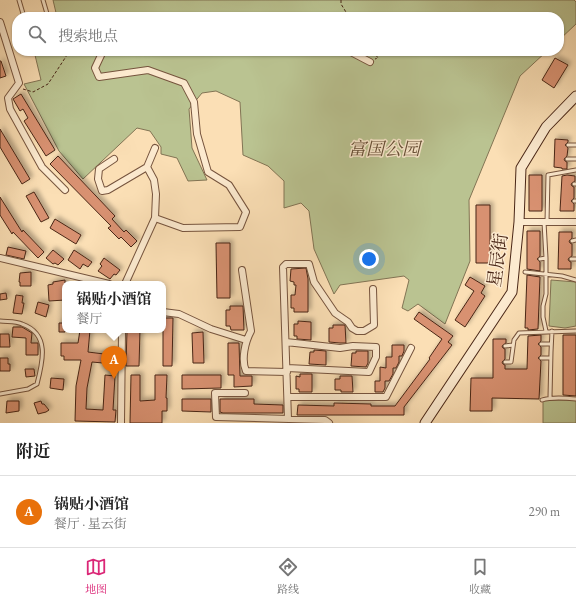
<!DOCTYPE html>
<html lang="zh">
<meta charset="utf-8">
<style>
body{margin:0;font-family:"EB Garamond","Noto Serif SC",serif;background:#f2f2f2;color:#222}
.you{position:absolute;left:369px;top:259px;width:14px;height:14px;margin:-10px;border:3px solid #fff;border-radius:50%;background:#1a73e8;box-shadow:0 0 0 6px #1a73e833}
.badge{display:grid;place-items:center;width:26px;height:26px;border-radius:50%;background:#db2777;color:#fff;font-size:13px;font-weight:700}
.pin{position:absolute;translate:-50% -33px;filter:drop-shadow(0 1px 2px #0008)}
.pin::after{content:'';position:absolute;top:21px;width:14px;height:12px;background:inherit;clip-path:polygon(0 0,100% 0,50% 100%)}
.popup{position:absolute;left:62px;top:281px;width:104px;height:52px;box-sizing:border-box;display:grid;place-content:center;border-radius:8px;background:#fff;filter:drop-shadow(0 1px 3px #0005);font-size:13px;white-space:nowrap;color:#767676}
.popup b{font-size:15px;color:#222}
.popup::after{content:'';position:absolute;left:50%;top:100%;margin-left:-8px;border:8px solid transparent;border-top-color:#fff}
.list{margin:0;padding:0;list-style:none}
h2{display:flex;justify-content:space-between;align-items:center;height:52px;margin:0;padding:0 16px;font-size:17px}
h2 small{font-size:13px;font-weight:400;color:#767676}
.list li{display:grid;grid-template-columns:26px 1fr auto;gap:12px;align-items:center;box-sizing:border-box;height:72px;padding:0 16px;border-top:1px solid #e0e0e0}
.list b{display:block;font-size:15px;white-space:nowrap}
.list p{margin:0;font-size:13px;white-space:nowrap;color:#767676}
.list em{font-size:13px;font-style:normal;color:#767676}
.icon{flex:none;width:22px;height:22px;fill:none;stroke:currentColor;stroke-width:2;stroke-linecap:round;stroke-linejoin:round}
.map{position:relative;flex:none;width:576px;height:423px;overflow:hidden}
.search{position:absolute;background:#fff;box-shadow:0 1px 3px #0004;left:12px;right:12px;top:12px;height:44px;display:flex;align-items:center;gap:10px;box-sizing:border-box;padding:0 14px;border-radius:16px;color:#767676;font-size:15px}
.sheet{height:124px;background:#fff}
nav{display:flex;justify-content:space-around;align-items:center;box-sizing:border-box;height:56px;border-top:1px solid #e0e0e0;background:#fff;font-size:11px;color:#767676}
nav a{display:grid;justify-items:center;gap:2px}
nav .on{color:#db2777}
.map>svg:first-child{display:block}
.green{fill:#bac391;stroke:#827454}
.building{fill:#d89171;stroke:#492616;filter:url(#shadow)}
.lines{fill:none;stroke-linecap:round;stroke-linejoin:round}
.lane-casing{stroke:#76543e;stroke-width:5}
.street-casing{stroke:#76543e;stroke-width:8}
.secondary-casing{stroke:#492616;stroke-width:11}
.path{stroke:#492616;stroke-width:1;stroke-dasharray:3 2;stroke-linecap:butt}
.lane{stroke:#fceacf;stroke-width:3}
.street{stroke:#fceacf;stroke-width:6}
.secondary{stroke:#fceacf;stroke-width:9}
.labels{text-anchor:middle;dominant-baseline:central;stroke-width:3;stroke-linejoin:round;paint-order:stroke}
.park-label{font-size:18px;font-style:italic;fill:#654d35;stroke:#fceacf}
.street-label{font-size:18px;fill:#492616;stroke:#fceacf}
</style>
<div class="map">
<svg width="576" height="423" viewBox="0 0 576 423">
<defs>
<filter id="shadow"><feDropShadow dx="3" dy="-3" stdDeviation="2" flood-color="#0004"/></filter>
</defs>
<rect width="100%" height="100%" fill="#fbdfb5"/>
<filter id="stains"><feTurbulence type="fractalNoise" baseFrequency=".005" numOctaves="4"/><feColorMatrix values="0 0 0 0 .2 0 0 0 0 .09 0 0 0 0 .02 0 0 0 .5 -.17"/></filter>
<radialGradient id="worn" r=".72"><stop offset=".6" stop-color="#630" stop-opacity="0"/><stop offset="1" stop-color="#630" stop-opacity=".3"/></radialGradient>
<path class="green" d="M53,0H574L576,2V24L559,40V17H57Z
M34,51H547L520,76L469,200L470,261L445,324L418,304L408,311L402,308L409,280L404,276L340,285L334,294L314,249L309,211L301,203L284,208V181L268,166L243,155L240,102L216,91L202,93L189,109L192,148L207,180L188,181L177,158L161,154V147L150,131L137,128L83,179L59,151L24,84L41,80Z
M551,280L576,282V326L565,328L549,326Z
M543,400H576V423H543Z"/>
<path class="building" d="M555,58L568,65L554,88L542,80Z
M0,61H1L6,76L0,78Z
M21,94L55,150L46,156L24,121L28,118L23,109L20,111L13,99Z
M0,129L30,179L22,184L0,147Z
M555,139L568,140V142L565,145L568,148L567,156L564,159L565,161L567,162V169H562V168L554,167Z
M58,156L115,216L112,219L124,232L126,230L137,241L131,247L121,237L119,239L108,228L111,226L50,164Z
M529,175H542V211H529Z
M567,175L575,176V181L571,184L572,186L574,187V198L571,201L574,204V211H560L562,176Z
M34,192L49,218L41,222L26,196Z
M0,197L22,232L23,230L44,252L38,258L13,232L12,234L0,215Z
M476,205H490V263H476Z
M55,219L81,235L76,244L50,228Z
M527,231H540V256L537,259L540,262V271L527,269Z
M559,232H572V238L569,241L570,243L572,244V256L568,259L569,261L571,262V269H558Z
M216,243H230V298H217Z
M8,247L26,251L24,259L6,255Z
M53,250L64,259L58,265L55,263L53,264L46,258Z
M74,250L92,262L88,267L83,264L80,269L68,260Z
M104,258L120,270L116,275L114,274L110,279L98,271L102,266L100,264Z
M306,268L308,279V312H294V308H291V295H295L296,285H294V282L290,281L291,269Z
M31,272V286H20V282H19L20,273Z
M527,275L540,277L538,329L528,330V328H525Z
M470,277L485,286L481,293L485,296L465,327L455,320L474,291L465,285Z
M65,280V300L49,301L48,285L53,284V282Z
M6,293L7,299L0,300V294Z
M16,295L23,296L22,303H24L22,314L13,313Z
M38,302L49,305L46,317L35,313Z
M230,306H243L244,330H231L230,326H226V310H230Z
M419,312L453,336L448,342L452,345L404,407V415H297L298,405L334,406V403L371,404V406H395L430,359L429,358L442,339L414,319Z
M163,318H173L172,366H163Z
M298,321L311,322V340L297,339V336H294V324H298Z
M59,323H65V332H59Z
M333,325H345L346,343H340L329,342V328H333Z
M13,327H22L32,333L31,343H38V355H26V338L12,337Z
M80,330H90L88,352L104,354L103,363L92,362L87,388L86,409L103,410L105,375L115,376L113,410H116L115,422L75,421L76,386L81,360H64V356H61V343H78Z
M127,330H140L139,366H126Z
M203,332L204,363H193L192,333Z
M0,334H9L10,347H0Z
M541,335V341L538,344L541,347V355L538,358L541,361L539,399L492,398V411H470L471,378H493V339H506V343L502,346L503,348L505,349V359L502,362L503,364L505,365V369H527L528,336Z
M563,335H576V396L563,395Z
M228,343H239L240,376H252V386L234,387V375H228Z
M392,345H404V351L402,356H399V362L396,368H393V374L389,381H385V388L383,392H375V381H380V367L386,368V357H392Z
M314,350L326,351V365L309,364L310,352H314Z
M356,351H368V363L366,367L351,366L352,353H356Z
M0,358H8V364H10V371H0Z
M25,369H34L35,376L26,377Z
M300,374H312V392H299V389H296V376L300,377Z
M131,375H140V401L155,400V375H167L166,398H167V411H162V423H130Z
M182,375H221V388L182,389Z
M340,376H352L353,392H341V390H335V379H340Z
M51,378L64,379L63,390L50,388Z
M182,399H211V412L182,411Z
M220,399H254V404L283,405V413H223L220,412Z
M7,401H19V411L6,413Z
M41,401L42,404H44L49,410L46,412L38,414L34,403Z"/>
<g class="lines">
<g class="lane-casing">
<path id="lane" d="M19,0L24,17
M43,0L48,17
M568,145H576
M567,159H576
M574,184H576
M574,201H576
M544,222L546,258V294L543,306V317L546,331
M547,222L548,175L576,170
M572,241L576,240
M540,259L546,258
M571,259H576
M525,272L562,276L576,280
M0,321C7,322 16,321 22,324C50,334 43,361 37,384L28,389L0,394
M541,344H551
M505,346L513,345
M541,358H550
M505,362H511L514,340L519,333L576,331
M550,397L551,352L552,331
M542,400C551,397 566,398 576,399"/>
</g>
<g class="street-casing">
<path id="street" d="M255,17H283
M0,22L19,83L8,98L10,109L42,167L65,190
M103,51L95,68L99,77L148,70L184,83L194,102L197,134L208,172L229,185L246,212L240,227L183,228L155,218
M349,51L370,62
M114,159L99,169L98,179L102,191L108,190L147,167
M519,222H576
M0,258L109,284
M242,270L251,331C245,342 241,360 246,371L287,372
M125,284L155,218L156,194L154,180L147,167L155,148
M163,312L179,314L211,329L246,340
M286,342L340,348L353,346L376,347V357L369,372L287,368
M245,393H215L216,417L325,420L329,423
M288,397H386L411,348
M288,419L283,267L286,264H309L314,282L335,313L348,322L352,328L357,331H364L374,325L373,289
M121,423L122,330"/>
</g>
<g class="secondary-casing">
<path id="secondary" d="M425,423L512,292L519,222L521,168L546,127L576,96"/>
</g>
<path class="path" d="M341,0V4L349,17
M373,51L378,58L375,59
M23,89L33,92L48,84L69,52L72,51"/>
<use href="#lane" class="lane"/>
<use href="#street" class="street"/>
<use href="#secondary" class="secondary"/>
</g>
<g class="labels">
<g class="park-label">
<text x="384" y="148">富国公园</text>
</g>
<g class="street-label">
<text transform="translate(497 260) rotate(-82)">星辰街</text>
</g>
</g>
<rect width="100%" height="100%" filter="url(#stains)"/>
<rect width="100%" height="100%" fill="url(#worn)"/>
</svg>
<div class="you"></div>
<div class="pin badge" style="left:114px;top:379px;background:#e8710a">A</div>
<div class="popup"><b>锅贴小酒馆</b>餐厅</div>
<div class="search"><svg class="icon" aria-label="search" viewBox="0 0 24 24"><circle cx="10" cy="10" r="6"/><path d="M15 15l6 6"/></svg>搜索地点</div>
</div>
<section class="sheet">
<h2>附近<small></small></h2>
<ul class="list">
<li><span class="badge" style="background:#e8710a">A</span><div><b>锅贴小酒馆</b><p>餐厅 · 星云街</p></div><em>290 m</em></li>
</ul>
</section>
<nav>
<a class="on"><svg class="icon" aria-label="map" viewBox="0 0 24 24"><path d="M3 6l6-2 6 2 6-2v14l-6 2-6-2-6 2zM9 4v14M15 6v14"/></svg>地图</a>
<a><svg class="icon" aria-label="directions" viewBox="0 0 24 24"><path d="M12 3l9 9-9 9-9-9zM9 14v-3h6M13 9l2 2-2 2"/></svg>路线</a>
<a><svg class="icon" aria-label="saved" viewBox="0 0 24 24"><path d="M7 4h10v16l-5-4-5 4z"/></svg>收藏</a>
</nav>
